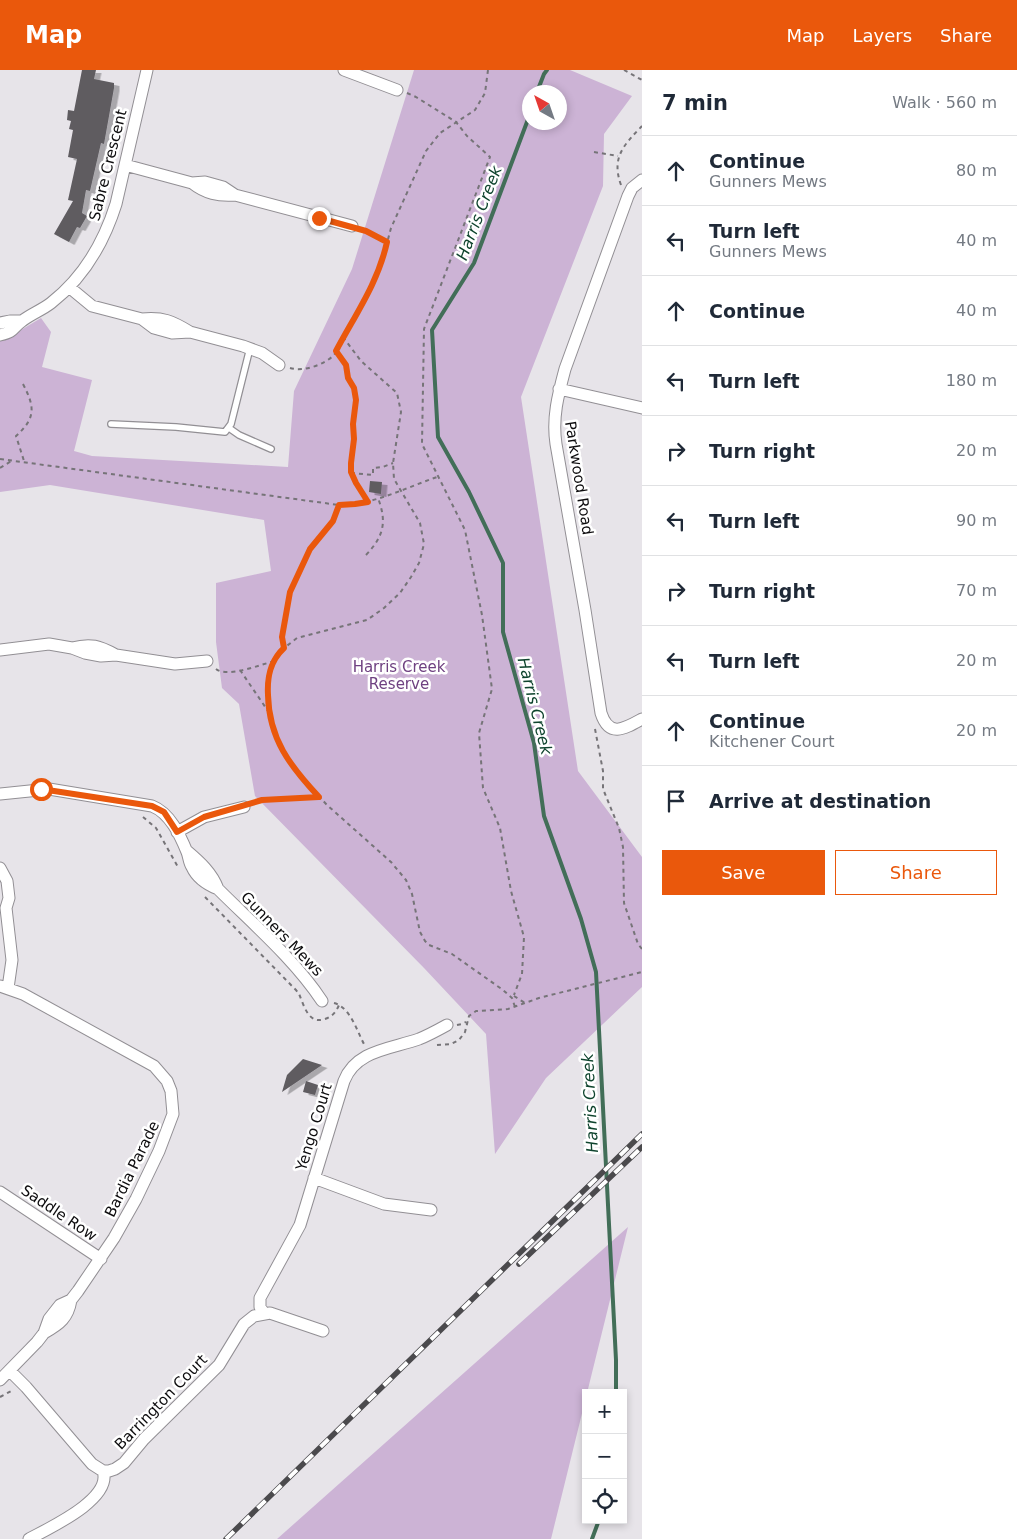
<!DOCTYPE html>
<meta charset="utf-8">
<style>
body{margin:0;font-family:"DejaVu Sans",sans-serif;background:#f6f6f7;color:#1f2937}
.controls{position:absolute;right:15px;bottom:15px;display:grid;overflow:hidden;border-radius:0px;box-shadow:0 2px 8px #0003}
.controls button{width:45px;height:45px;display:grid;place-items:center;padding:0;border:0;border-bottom:1px solid #e0e1e3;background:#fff;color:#1f2937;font:25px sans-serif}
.compass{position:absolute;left:522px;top:15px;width:45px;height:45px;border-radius:50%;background:#fff;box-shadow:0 2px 8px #0003;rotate:320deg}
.stop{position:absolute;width:15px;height:15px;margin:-11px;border:4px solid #ea580c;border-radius:50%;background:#fff}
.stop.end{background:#ea580c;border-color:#fff;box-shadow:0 1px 5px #0008}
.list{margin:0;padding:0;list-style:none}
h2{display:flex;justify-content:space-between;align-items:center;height:65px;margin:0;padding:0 20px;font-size:21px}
h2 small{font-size:16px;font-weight:400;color:#747a83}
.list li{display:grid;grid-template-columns:32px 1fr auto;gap:15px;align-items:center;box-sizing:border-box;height:70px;padding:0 20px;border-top:1px solid #e0e1e3}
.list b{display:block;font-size:19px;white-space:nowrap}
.list p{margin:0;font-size:16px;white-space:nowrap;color:#747a83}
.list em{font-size:16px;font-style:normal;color:#747a83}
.actions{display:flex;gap:10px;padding:15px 20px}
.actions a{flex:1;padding:11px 0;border:1px solid #ea580c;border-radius:0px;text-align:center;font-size:18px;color:#ea580c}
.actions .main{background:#ea580c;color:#fff}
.icon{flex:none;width:28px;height:28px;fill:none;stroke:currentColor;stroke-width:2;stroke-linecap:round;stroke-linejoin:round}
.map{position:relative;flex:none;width:642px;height:1469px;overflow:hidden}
header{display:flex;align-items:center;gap:30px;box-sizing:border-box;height:70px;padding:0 25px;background:#ea580c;color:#fff}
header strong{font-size:24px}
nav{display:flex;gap:28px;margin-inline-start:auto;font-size:18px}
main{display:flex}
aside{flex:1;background:#fff}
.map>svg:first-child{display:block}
.green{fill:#ccb3d5;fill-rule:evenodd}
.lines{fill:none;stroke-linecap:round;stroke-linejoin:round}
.stream{stroke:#426e58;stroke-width:4}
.building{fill:#5f5c61;filter:url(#shadow)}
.lane-casing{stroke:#928f94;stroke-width:8}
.street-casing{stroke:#928f94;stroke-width:13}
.path{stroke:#767478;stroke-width:2;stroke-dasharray:4 4;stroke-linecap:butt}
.lane{stroke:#fff;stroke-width:5.5}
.street{stroke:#fff;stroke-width:11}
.rail-casing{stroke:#4b4a4d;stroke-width:5.5}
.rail{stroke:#fff;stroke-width:4;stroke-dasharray:11;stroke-linecap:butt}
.route{stroke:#ea580c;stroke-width:6}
.labels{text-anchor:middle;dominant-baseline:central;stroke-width:5;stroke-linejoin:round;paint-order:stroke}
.street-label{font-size:15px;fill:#0d0c0e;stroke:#fff}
.park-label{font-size:15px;fill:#6f4181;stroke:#fff}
.water-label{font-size:16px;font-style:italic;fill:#0f442e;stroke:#fff}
</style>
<header>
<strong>Map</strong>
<nav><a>Map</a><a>Layers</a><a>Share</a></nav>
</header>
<main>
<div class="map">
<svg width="642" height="1469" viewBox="0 0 642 1469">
<defs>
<filter id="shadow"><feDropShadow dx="5.5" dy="3" stdDeviation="0" flood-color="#0004"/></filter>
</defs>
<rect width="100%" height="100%" fill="#e7e4e9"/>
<path class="green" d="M414,0H570L632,26L604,64L603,116L521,327L578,701L642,787V917L546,1008L495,1084L486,964L424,898L255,726L239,634L222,618L216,572V513L271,501L264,450L50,415L0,422V271L16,263L41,248L51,262L42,297L92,310L74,381L92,386L288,397L294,321L352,199ZM530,22H560V52H530Z
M628,1157L551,1469H277Z"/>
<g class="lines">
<path class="stream" d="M537,22L544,4L547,0
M530,44L474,193L432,260L438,367L469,422L503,493V562L534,673L544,746L581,849L596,902L616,1290V1323
M592,1469L599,1450"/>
</g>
<path class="building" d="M82,0H96L94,9L114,13V18L104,74L101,73L90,121L86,120L82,143L87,146L80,158L77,157L69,172L54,164L73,131L68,130L77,89L68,87L73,60L69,59L71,51L67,50L68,40L74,41Z
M370,411L382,412L381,424L369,422Z
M303,989L322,995L282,1022L287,1005Z
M306,1011L318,1015L315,1025L303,1022Z"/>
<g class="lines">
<g class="lane-casing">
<path id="lane" d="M111,354L176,357L225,362L231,354L250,278
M229,358L239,365L271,379"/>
</g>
<g class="street-casing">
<path id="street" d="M344,0L397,20
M125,95L192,113L205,112L223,117L235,125L352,156
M642,110L632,118L628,126L565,299C558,325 552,348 556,374L585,540L601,643C609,668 624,659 642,649
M192,113C206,124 218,126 235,125
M69,217L92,236L142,249L154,258L172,263L190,262L243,276L262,283L279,295
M142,249C163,247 172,251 190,262
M0,253L10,251H21
M0,265C16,261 11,259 22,251C31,244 42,240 51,233C83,208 104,172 116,134L147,0
M559,319L642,338
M72,578C91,573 99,576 116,585
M0,580L49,574L72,578L85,583L101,586L116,585L175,594L207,591
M0,724L49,719L152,736C170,743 180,765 187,782C189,787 189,793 192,797C197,808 208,815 218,819C253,854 295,890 322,931
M177,762L204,747L244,737
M187,781C200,792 212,803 218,819
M0,798L7,811L9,828L6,838L12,890L8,918
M0,916L23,924L154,996L167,1011L171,1021L173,1044L159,1081L136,1129L114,1168L78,1221L71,1230L60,1235L49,1249L44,1263L37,1272L0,1310
M314,1108L384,1134L431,1140
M0,1122L101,1189
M264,1243L260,1237V1228L300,1155L344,1011C356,980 391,979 419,969C429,965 438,960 447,955
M44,1263C60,1254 68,1248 71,1230
M10,1301L26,1317L92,1394L103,1401H109L115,1399L124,1393L144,1369L219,1295L244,1254L254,1246L270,1243L323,1261
M29,1469C49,1458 113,1429 103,1401"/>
</g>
<path class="path" d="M488,0L485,23L475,40L440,63L426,81L391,158L382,192L373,214L343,267L361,291L397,323L401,342L393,393L394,409L420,453L424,474L419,493L411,507L400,523L384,538L367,550L297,568L279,582L274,591L268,608V636L270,651L276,667L300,706L327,735L391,792L406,810L412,824L420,862L425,871L429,875L452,884L503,920L512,928L515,937
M624,0L642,10
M407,23L416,27L456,52L467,66L490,87L424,259L422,374L465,460L482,545L492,619L479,663L483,718L500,758L511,821L524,867L522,904L514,925
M594,82L618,86
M621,115C611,87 624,75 642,56
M362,160L387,172
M336,281L346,295L348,306L354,318L356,330L353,354L354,369L351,393V402L356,413L368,432
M290,298C303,302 324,295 334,285C338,280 340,273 343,267
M23,314C35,337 36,348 16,366L24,391
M0,389L339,435C373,435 405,418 437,407
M0,398L13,390
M351,403L373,405V398L383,397L393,393
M366,485C384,466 387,452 378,428
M283,577L282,567L290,522L299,505L307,485L333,451L339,435
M216,599C227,608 260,595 274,591
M240,600L268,641
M595,659L603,701V719L619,758L623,777L624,833L638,874L642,879
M256,732L262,730L318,727
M143,747L156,758L178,797
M205,827L291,915C294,918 297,921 299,924C304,935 308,955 325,949C333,946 336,942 339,935
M514,926L525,933
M334,933C350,937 357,961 364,974
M457,955L462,954L466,952
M437,975L451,974L459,970L465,962L469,946L476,941L508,939L539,928L642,902
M0,1327L13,1320"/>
<use href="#lane" class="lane"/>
<use href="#street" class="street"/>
<g class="rail-casing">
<path id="rail" d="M519,1194L642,1077
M226,1469L642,1064"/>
</g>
<use href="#rail" class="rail"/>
</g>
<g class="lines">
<path class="route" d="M41,719L152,736L164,742L177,762L204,747L262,730L319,727C290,696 269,669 268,625C267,607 270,591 284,578L282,567L290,522L310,479L333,451L339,435L355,434L368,432L356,413L351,402V393L354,369L353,354L356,330L354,318L348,308L346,295L336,281C355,245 378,213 387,172L366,161L319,148"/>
</g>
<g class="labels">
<g class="street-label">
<text transform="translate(108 95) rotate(-76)">Sabre Crescent</text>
<text transform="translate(579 408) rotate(81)">Parkwood Road</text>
<text transform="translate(282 864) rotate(46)">Gunners Mews</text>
<text transform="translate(314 1057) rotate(-73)">Yengo Court</text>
<text transform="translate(132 1099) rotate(-64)">Bardia Parade</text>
<text transform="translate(59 1143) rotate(34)">Saddle Row</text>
<text transform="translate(161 1332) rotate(-46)">Barrington Court</text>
</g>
<g class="park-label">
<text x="399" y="597">Harris Creek<tspan x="399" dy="17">Reserve</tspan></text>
</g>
<g class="water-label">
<text transform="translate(479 143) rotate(-69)">Harris Creek</text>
<text transform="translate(535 636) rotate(76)">Harris Creek</text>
<text transform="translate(590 1033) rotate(-93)">Harris Creek</text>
</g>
</g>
</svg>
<div class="controls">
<button>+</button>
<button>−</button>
<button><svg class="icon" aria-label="locate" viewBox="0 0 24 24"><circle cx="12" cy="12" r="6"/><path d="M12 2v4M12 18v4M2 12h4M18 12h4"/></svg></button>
</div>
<svg class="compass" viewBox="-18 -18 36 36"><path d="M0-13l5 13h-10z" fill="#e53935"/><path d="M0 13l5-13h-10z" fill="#747a83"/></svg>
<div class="stop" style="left:41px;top:719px"></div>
<div class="stop end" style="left:319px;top:148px"></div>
</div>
<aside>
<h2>7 min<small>Walk · 560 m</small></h2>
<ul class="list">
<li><svg class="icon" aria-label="ahead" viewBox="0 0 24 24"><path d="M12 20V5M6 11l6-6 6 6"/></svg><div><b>Continue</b><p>Gunners Mews</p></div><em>80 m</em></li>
<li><svg class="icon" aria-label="left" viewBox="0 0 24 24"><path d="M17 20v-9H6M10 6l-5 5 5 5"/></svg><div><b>Turn left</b><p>Gunners Mews</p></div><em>40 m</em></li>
<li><svg class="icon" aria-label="ahead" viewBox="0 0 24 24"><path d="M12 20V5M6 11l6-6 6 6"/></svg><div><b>Continue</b></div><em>40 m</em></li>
<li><svg class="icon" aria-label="left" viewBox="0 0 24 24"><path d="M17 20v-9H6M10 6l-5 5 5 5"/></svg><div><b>Turn left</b></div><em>180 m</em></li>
<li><svg class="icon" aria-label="right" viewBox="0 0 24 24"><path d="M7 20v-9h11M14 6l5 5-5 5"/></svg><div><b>Turn right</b></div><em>20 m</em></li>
<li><svg class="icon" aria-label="left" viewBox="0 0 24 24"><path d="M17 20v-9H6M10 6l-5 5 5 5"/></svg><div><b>Turn left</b></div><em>90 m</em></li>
<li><svg class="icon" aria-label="right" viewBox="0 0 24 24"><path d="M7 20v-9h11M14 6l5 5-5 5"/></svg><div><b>Turn right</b></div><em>70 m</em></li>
<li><svg class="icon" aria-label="left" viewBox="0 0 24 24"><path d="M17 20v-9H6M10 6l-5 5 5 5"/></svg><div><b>Turn left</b></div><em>20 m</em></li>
<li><svg class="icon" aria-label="ahead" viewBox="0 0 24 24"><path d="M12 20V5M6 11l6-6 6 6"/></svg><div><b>Continue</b><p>Kitchener Court</p></div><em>20 m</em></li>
<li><svg class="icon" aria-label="arrive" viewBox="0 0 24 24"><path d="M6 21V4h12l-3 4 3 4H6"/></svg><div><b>Arrive at destination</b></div></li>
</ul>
<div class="actions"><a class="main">Save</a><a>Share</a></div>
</aside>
</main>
